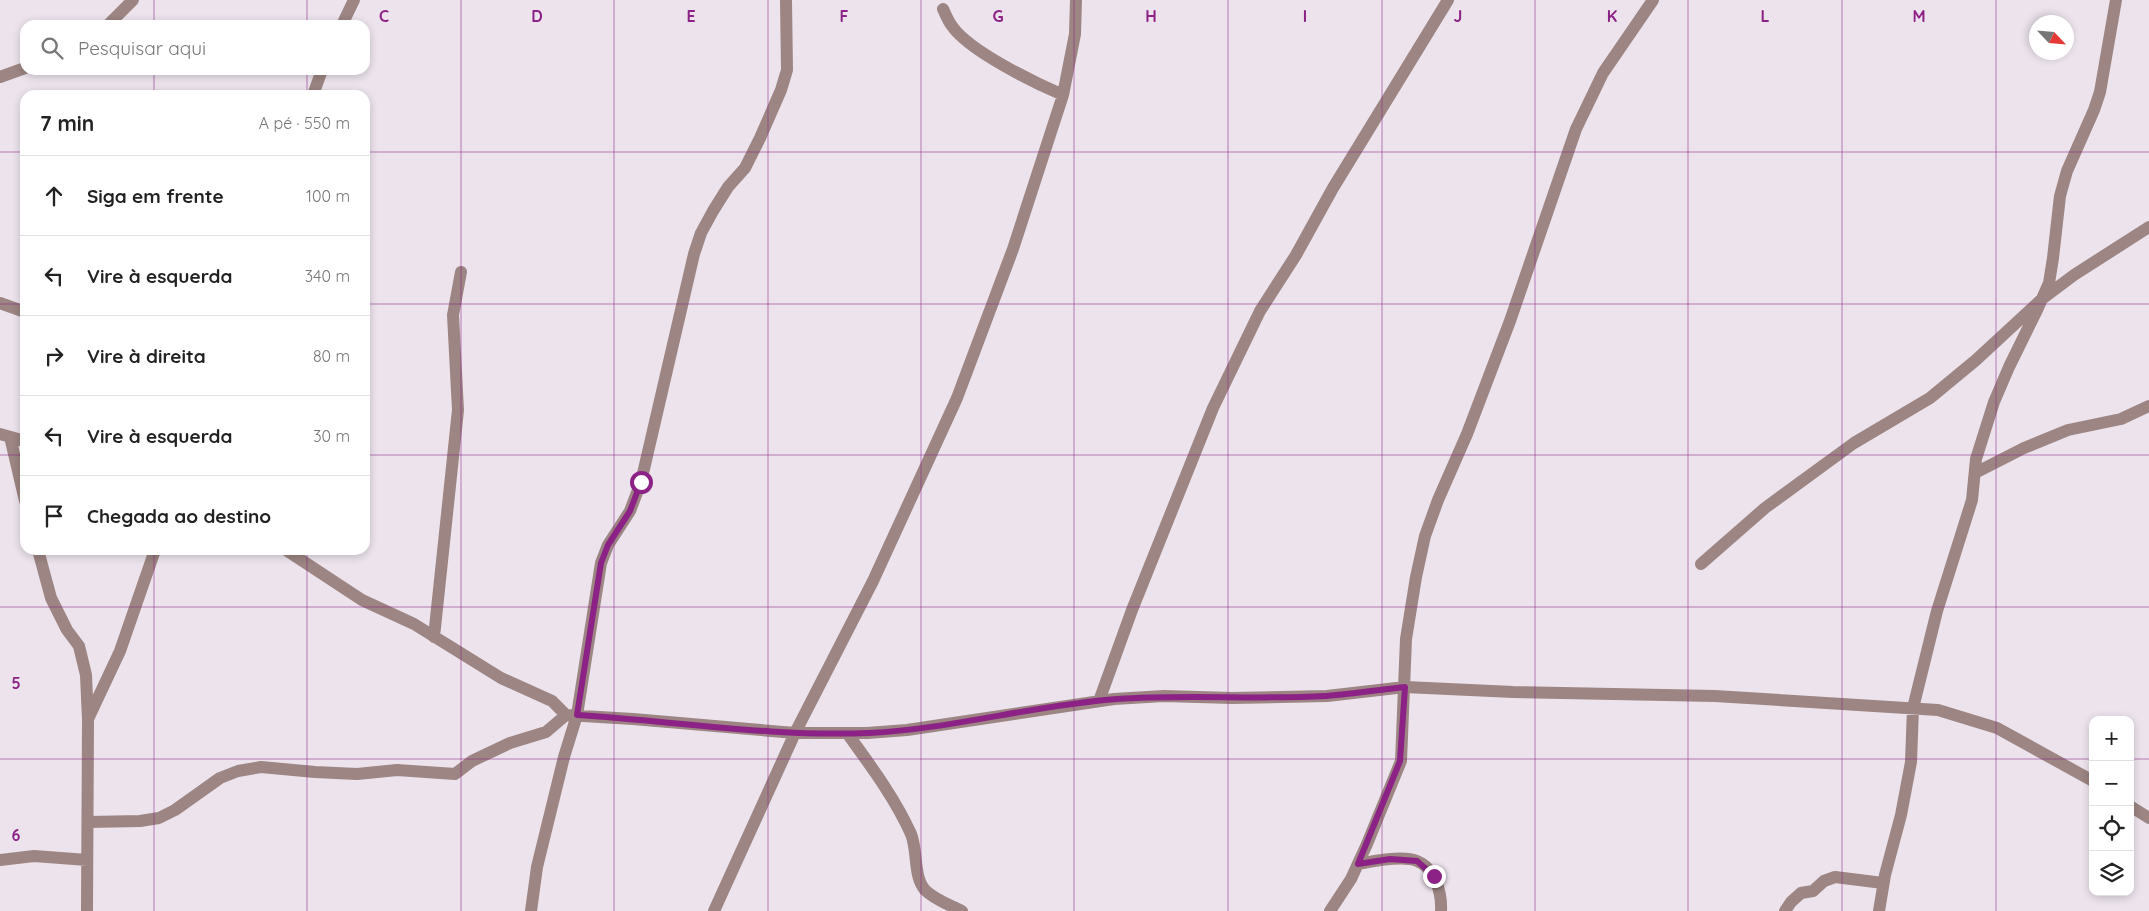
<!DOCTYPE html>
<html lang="pt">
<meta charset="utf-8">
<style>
body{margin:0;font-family:Quicksand,sans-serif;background:#f2f2f2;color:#222}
.controls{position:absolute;right:15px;bottom:15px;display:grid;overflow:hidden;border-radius:10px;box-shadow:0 2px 8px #0003}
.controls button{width:45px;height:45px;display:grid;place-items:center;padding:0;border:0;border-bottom:1px solid #e0e0e0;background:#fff;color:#222;font:25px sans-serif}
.compass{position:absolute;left:2029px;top:15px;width:45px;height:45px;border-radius:50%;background:#fff;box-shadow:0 2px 8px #0003;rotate:116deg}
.stop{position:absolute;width:15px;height:15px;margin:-11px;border:4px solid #8c2186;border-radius:50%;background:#fff}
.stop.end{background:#8c2186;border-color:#fff;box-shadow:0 1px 5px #0008}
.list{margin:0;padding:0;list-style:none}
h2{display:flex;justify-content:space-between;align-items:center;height:65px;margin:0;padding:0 20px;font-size:21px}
h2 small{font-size:16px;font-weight:400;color:#767676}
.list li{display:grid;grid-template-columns:32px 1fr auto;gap:15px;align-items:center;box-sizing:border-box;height:80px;padding:0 20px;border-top:1px solid #e0e0e0}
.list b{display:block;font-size:19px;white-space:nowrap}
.list em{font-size:16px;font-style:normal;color:#767676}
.icon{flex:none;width:28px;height:28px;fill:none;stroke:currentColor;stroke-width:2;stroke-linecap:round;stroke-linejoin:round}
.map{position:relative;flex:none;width:2149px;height:911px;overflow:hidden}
.search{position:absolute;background:#fff;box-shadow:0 2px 8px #0003;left:20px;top:20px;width:350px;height:55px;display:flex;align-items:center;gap:12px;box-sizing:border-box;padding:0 18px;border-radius:15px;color:#767676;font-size:19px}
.panel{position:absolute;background:#fff;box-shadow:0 2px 8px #0003;left:20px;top:90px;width:350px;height:465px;border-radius:15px}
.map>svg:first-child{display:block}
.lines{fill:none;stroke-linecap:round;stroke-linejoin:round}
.street{stroke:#9c8582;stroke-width:12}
.route{stroke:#8c2186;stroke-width:6}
.grid{fill:none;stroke:#8c2186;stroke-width:1;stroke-opacity:0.55}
.grid-label{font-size:16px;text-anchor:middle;font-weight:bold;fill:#8c2186;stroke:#ece3ed;stroke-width:5;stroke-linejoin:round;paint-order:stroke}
</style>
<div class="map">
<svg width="2149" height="911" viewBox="0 0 2149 911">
<rect width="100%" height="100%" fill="#ece3ed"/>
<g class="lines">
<path class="street" d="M943,9C946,15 948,21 952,26C969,51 1035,83 1063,95
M108,25L133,0
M342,25L354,0
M0,77L25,68
M313,95L322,70
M0,303L25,312
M0,434L25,441
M10,437L25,501
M1975,473L2024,448L2068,430L2121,419L2149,406
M38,550L51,598L67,630L79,646L86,675L88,720L87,911
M286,550L362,600L414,624L501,678L552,701L566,715L633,719L795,733H867L907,730L1114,699L1164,696L1232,698L1327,696L1405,687L1513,692L1715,696L1938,710L1997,728L2093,781
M1701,564L1765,508L1854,443L1930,398L1976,360L2042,299L2074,275L2149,227
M434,637L458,410L453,315L461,272
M1099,701L1132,610L1213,408L1260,311L1296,255L1333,188L1448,0
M89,717L120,651L155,550
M847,733C870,765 895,798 911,834C918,851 913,876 925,890C935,900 950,905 962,911
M2130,806L2149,818
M88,822L140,821L159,818L175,810L220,778L238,771L261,767L315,772L357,774L397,770L455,774L472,761L510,743L546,732L566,715
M0,860L34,856L87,860
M1358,864C1373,861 1403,855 1417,861C1435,868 1442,893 1441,911
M531,911L537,867L564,757L577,715L601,563L608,545L630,511L641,482L694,254L701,233L713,211L728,187L745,168L760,138L781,90L787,70L786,0
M714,911L795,733L873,581L957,398L1013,249L1063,95L1075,34L1076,0
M1330,911L1351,879L1367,844L1401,761L1406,639L1416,577L1425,536L1438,500L1467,434L1510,321L1576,129L1603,73L1653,0
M1785,911L1791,902L1801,893L1813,891L1824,881L1835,877L1883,883
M1879,911L1885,875L1901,815L1911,762L1913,708L1937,611L1972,500L1976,459L1994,402L2009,367L2037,310L2049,283L2053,258L2060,196L2067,171L2094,110L2100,92L2116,0"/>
</g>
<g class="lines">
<path class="route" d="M641,482L630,511L608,545L601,563L577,715C674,721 771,737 869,733C952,729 1034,705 1117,699C1187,694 1256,700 1326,696C1352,694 1379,690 1405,687L1400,761L1358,864L1390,859L1417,861L1434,876"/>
</g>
<path class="grid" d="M154,0V25M307,0V25M461,0V911M614,0V911M768,0V911M921,0V911M1074,0V911M1228,0V911M1382,0V911M1535,0V911M1688,0V911M1842,0V911M1996,0V911M154,70V95M307,70V95M0,152H25M365,152H2149M0,304H25M365,304H2149M0,455H25M365,455H2149M154,550V911M307,550V911M0,607H2149M0,759H2093M2130,759H2149"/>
<g class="grid-label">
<text x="384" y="22">C</text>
<text x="537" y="22">D</text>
<text x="691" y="22">E</text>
<text x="844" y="22">F</text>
<text x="998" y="22">G</text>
<text x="1151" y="22">H</text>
<text x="1305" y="22">I</text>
<text x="1458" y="22">J</text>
<text x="1612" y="22">K</text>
<text x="1765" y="22">L</text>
<text x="1919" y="22">M</text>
<text x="16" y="689">5</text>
<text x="16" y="841">6</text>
</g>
</svg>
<div class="controls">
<button>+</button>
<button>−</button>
<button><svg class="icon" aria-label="locate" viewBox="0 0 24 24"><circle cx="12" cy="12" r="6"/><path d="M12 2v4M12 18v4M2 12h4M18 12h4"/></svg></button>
<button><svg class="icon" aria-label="layers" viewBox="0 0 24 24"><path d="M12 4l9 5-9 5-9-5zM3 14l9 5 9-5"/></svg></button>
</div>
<svg class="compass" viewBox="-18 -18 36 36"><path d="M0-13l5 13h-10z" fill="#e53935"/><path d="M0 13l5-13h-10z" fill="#767676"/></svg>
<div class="stop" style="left:641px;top:482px"></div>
<div class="stop end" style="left:1434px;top:876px"></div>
<div class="search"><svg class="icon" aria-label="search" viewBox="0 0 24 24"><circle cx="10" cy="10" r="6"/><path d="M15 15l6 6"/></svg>Pesquisar aqui</div>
<section class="panel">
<h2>7 min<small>A pé · 550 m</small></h2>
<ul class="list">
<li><svg class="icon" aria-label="ahead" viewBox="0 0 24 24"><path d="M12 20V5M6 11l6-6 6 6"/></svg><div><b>Siga em frente</b></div><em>100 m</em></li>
<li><svg class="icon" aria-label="left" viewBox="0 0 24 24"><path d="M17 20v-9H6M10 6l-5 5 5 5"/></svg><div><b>Vire à esquerda</b></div><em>340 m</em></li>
<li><svg class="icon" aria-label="right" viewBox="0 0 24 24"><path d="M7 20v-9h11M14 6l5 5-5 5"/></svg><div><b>Vire à direita</b></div><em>80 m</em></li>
<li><svg class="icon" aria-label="left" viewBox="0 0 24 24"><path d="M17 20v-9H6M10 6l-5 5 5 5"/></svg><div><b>Vire à esquerda</b></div><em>30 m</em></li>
<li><svg class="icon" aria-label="arrive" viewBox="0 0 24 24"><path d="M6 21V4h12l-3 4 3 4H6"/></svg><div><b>Chegada ao destino</b></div></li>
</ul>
</section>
</div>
